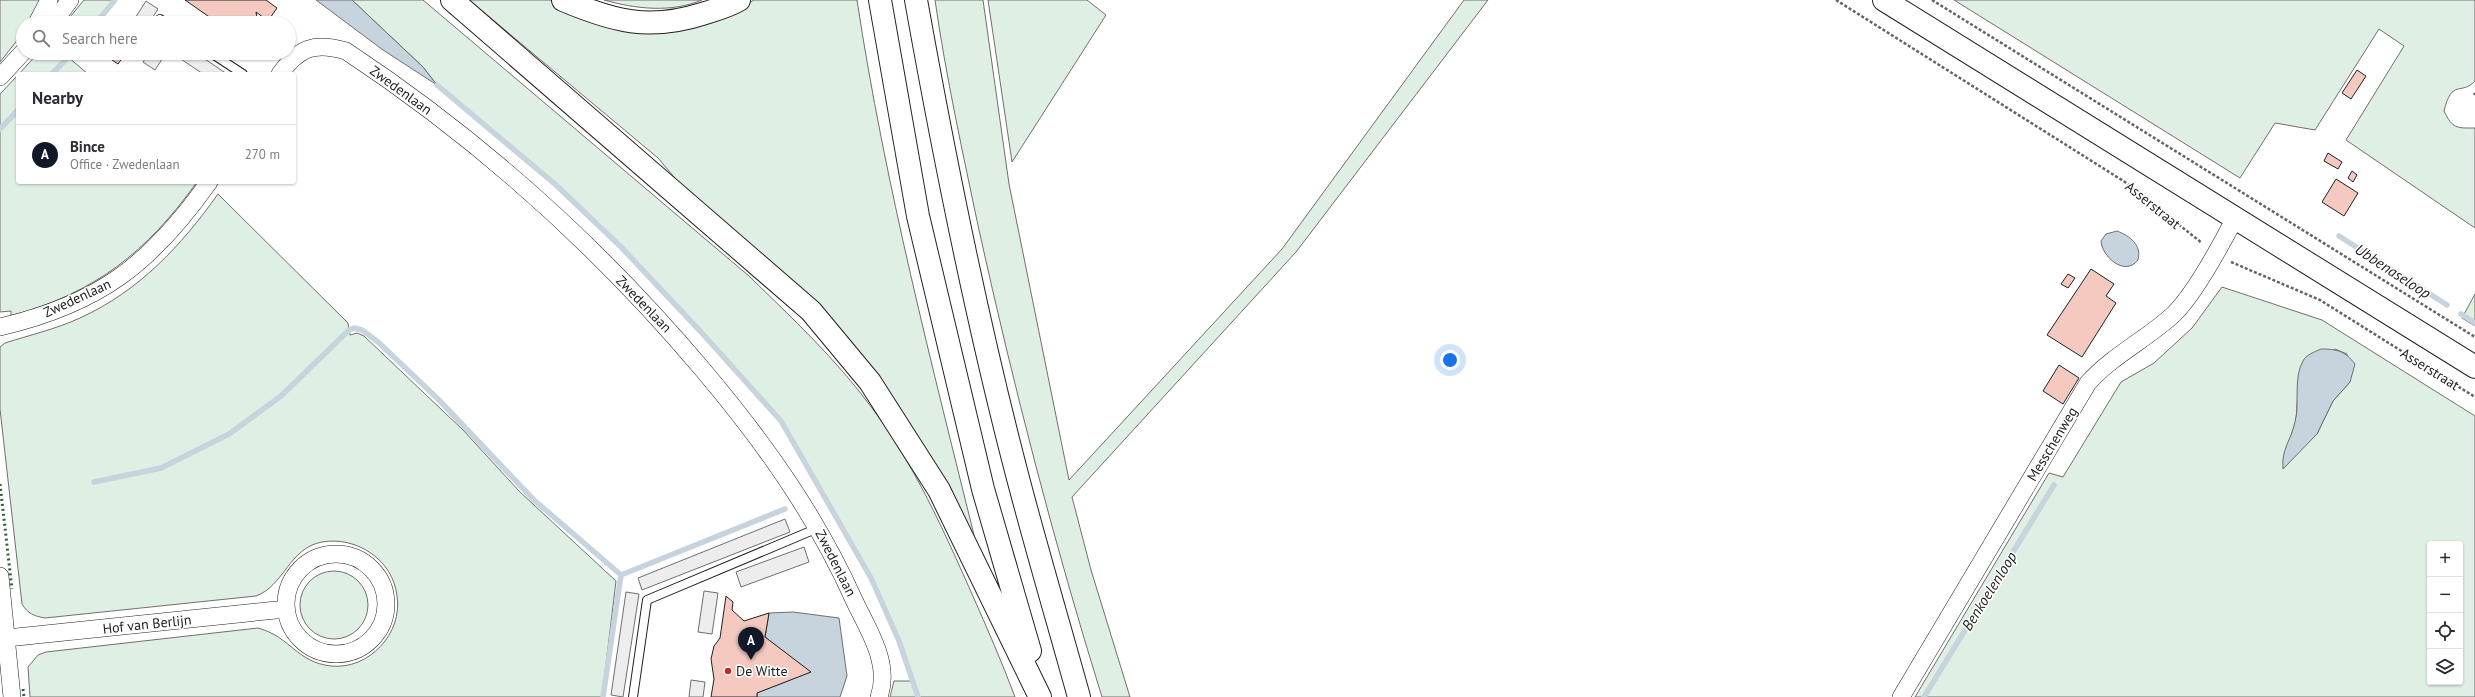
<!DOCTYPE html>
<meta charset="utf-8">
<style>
body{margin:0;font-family:"PT Sans",sans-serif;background:#f7f7f7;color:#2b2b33}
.controls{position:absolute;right:12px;bottom:12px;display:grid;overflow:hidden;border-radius:4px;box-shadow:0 1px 3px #0004}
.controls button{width:36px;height:36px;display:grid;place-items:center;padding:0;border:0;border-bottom:1px solid #e1e1e2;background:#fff;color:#2b2b33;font:20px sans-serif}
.you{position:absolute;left:1450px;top:360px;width:14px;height:14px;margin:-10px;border:3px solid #fff;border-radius:50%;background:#1a73e8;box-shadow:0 0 0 6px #1a73e833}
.badge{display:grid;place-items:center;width:26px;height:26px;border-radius:50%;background:#111827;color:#fff;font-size:13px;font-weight:700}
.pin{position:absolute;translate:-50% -33px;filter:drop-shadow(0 1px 2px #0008)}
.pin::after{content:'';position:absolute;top:21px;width:14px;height:12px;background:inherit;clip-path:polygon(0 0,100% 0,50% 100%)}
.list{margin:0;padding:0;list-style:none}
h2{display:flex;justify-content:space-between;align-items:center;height:52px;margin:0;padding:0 16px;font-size:17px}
h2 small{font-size:13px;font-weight:400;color:#7c7c81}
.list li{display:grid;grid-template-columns:26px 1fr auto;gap:12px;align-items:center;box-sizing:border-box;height:60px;padding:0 16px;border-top:1px solid #e1e1e2}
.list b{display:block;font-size:15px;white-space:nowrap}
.list p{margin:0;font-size:13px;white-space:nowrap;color:#7c7c81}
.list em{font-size:13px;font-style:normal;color:#7c7c81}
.icon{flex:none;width:22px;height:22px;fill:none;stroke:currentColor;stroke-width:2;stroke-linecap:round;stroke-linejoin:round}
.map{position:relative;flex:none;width:2475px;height:697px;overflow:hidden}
.search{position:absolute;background:#fff;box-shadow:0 1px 3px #0004;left:16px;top:16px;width:280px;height:44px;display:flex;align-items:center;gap:10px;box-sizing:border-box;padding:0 14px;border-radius:22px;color:#7c7c81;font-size:15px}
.panel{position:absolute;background:#fff;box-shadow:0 1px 3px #0004;left:16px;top:72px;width:280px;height:112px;border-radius:4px}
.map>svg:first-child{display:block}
.green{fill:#e0efe3;stroke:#6f6f6f;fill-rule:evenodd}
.parking{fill:#ededed;stroke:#6f6f6f}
.water{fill:#c7d3dd;stroke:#6f6f6f}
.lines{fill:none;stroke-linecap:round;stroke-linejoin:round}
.stream{stroke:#c7d3dd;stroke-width:5.5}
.building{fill:#f3c9c0;stroke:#222}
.service-casing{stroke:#222;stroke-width:10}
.minor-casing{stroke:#222;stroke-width:18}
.secondary-casing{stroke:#222;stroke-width:24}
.motorway-casing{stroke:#222;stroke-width:24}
.path{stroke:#646464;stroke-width:2.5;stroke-dasharray:3 2;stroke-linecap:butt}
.service{stroke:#fff;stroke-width:8}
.minor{stroke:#fff;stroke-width:17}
.secondary{stroke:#fff;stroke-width:22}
.motorway{stroke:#fff;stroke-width:22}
.hedge{stroke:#2f5e38;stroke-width:3;stroke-dasharray:2 3;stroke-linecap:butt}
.poi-dot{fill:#c62828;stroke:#fff;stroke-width:1.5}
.labels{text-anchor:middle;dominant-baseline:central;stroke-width:3;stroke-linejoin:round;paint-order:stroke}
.street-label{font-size:14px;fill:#222;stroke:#fff}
.poi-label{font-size:14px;fill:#222;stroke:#fff;text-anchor:start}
.water-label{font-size:15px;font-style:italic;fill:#222;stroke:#fff}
</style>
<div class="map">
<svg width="2475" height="697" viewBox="0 0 2475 697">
<rect width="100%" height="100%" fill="#fff"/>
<path class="green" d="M0,0H43L30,23H23V33L0,62Z
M84,0H115L96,23H65Z
M352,0H423L749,276C792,318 836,359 872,408C914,464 944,531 972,594C987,628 1002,662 1015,697H890L894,681H911L899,641L871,578L781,421L701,332L621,247L556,185L437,85L423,67Z
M469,0H550L574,12L732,13L754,0H857C885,185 932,365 977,547L918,437L889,395L690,196L658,158Z
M604,0H702C671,13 636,9 604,0Z
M935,0H983L1009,184L1069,480L1282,249L1464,0H1488L1296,252L1072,497L1091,570L1130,697H1102C1054,543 1014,388 979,230C963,154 946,77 935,0Z
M988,0H1087L1106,15L1012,162Z
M1954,0H2475V81C2461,96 2452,78 2444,111C2453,129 2456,128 2475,128V228L2346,140L2404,46L2379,29L2315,130L2275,123L2240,178Z
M38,53H72L68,57L88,74H19Z
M18,75V182H197C147,252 95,293 11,316V311L0,312V94Z
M218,194L348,323L350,335L357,333L364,336L463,430L520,492L616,581L602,697H30L28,667L38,655L46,652L258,628C291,637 296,662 331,666C369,670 403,633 397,596C393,560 357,536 322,542C289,548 284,586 256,596L45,618C34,616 28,614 22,604L0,409V347L5,343C30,335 56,329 80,318C139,291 181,246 218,194Z
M2222,287L2322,320L2475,416V697H1915L2049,473L2063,477L2121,382L2154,363L2192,328ZM2335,349L2347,354L2350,382L2333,401L2317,434L2304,446L2291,435L2296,421L2299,373ZM2430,544H2460V682H2430Z
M2475,294V326L2462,318Z
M300 605a34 34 0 1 1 68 0a34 34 0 1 1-68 0Z"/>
<path class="parking" d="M146,1L158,9L149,23H132Z
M149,53H166L155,70L143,62Z
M172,53H196L227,74H203Z
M785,519L790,532L642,590L638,578Z
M804,547L809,562L741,587L736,572Z
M704,591L718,593L712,634L698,632Z
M626,592L639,594L623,697L611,695Z
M691,680L705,682L703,697H689Z"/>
<path class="water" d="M316,0H352L423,67L437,85L383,50Z
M2117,231C2130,236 2142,245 2138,260C2125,277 2102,257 2101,241L2106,234Z
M2321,349C2337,349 2345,351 2355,364L2350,382L2333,401L2317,434L2283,469C2281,449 2291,441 2295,422C2300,404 2293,378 2303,361C2306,355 2314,352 2321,349Z
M793,612L839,618L847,676L840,697H757V693L810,672L765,637L769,613Z"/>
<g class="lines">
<path class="stream" d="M96,23L115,0
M52,74L72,53
M437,85L556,185L621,247L701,332L781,421L871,578L899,641L918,697
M0,129L18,110
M2339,236L2447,305
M2461,314L2475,323
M94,482L161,468L229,434L281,396L349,330L354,328L362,330L378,342L438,399L534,500L621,575
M603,697L621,575L785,509
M1924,697L2054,485"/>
</g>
<path class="building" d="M185,0H266L277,8L268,21L256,12L258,23H218Z
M116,53H126L118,64L112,60Z
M2357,70L2366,76L2351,99L2342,93Z
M2328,153L2342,162L2338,169L2324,161Z
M2352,171L2357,175L2353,182L2348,178Z
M2336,179L2358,193L2344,216L2322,202Z
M2091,269L2114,284L2106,296L2116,303L2082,357L2047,335Z
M2068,274L2075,278L2068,288L2061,284Z
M2059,365L2079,378L2063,404L2043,391Z
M726,596L733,602L732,610L744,621L769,613L765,637L811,672L757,693V697H711L714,679L711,659L714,646L720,638Z"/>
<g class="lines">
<g class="service-casing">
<path id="service" d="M158,23L160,19L165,23
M211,53L243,74
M633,697L647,600L818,528"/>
</g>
<g class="minor-casing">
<path id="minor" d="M37,23L49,0
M53,23L70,0
M280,74C299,47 315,42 346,51C479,139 600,248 703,370C763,441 816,515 854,600C868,630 891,663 879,697
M0,77L23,52
M0,327C99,304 151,264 209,182
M286 604a50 50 0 1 1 100 0a50 50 0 1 1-100 0Z
M0,576L12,697
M7,638L286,609
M1901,697L2088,383C2113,355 2147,339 2174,314C2195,293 2221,245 2235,218"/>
</g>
<g class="secondary-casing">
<path id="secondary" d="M1884,0L2475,367"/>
</g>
<g class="motorway-casing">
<path id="motorway" d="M452,0L811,311L870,382L939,490L1040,697
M563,0C613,21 649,31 702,14C715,10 727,7 739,0
M880,0L918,216L983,489L1030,651
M916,0C945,162 977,323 1019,482C1038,554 1059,625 1079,697"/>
</g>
<path class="path" d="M1836,0L2125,182L2202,243
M1932,0L2475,337
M2474,95L2475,93
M2231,262L2320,300L2475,397"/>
<use href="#service" class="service"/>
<use href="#minor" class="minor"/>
<use href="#secondary" class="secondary"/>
<use href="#motorway" class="motorway"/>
<path class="hedge" d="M0,484L12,589
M23,689L24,697"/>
</g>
<circle class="poi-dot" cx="728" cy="671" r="4"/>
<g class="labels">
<g class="street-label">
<text transform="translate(401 90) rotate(36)">Zwedenlaan</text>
<text transform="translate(2153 205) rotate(39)">Asserstraat</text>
<text transform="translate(77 298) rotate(-25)">Zwedenlaan</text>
<text transform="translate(644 304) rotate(46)">Zwedenlaan</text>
<text transform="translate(2430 369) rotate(32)">Asserstraat</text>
<text transform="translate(2052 444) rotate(-59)">Messchenweg</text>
<text transform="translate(836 563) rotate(63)">Zwedenlaan</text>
<text transform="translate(147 624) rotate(-6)">Hof van Berlijn</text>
</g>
<g class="poi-label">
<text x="736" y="671">De Witte</text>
</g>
<g class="water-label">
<text transform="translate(2393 271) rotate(33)">Ubbenaseloop</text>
<text transform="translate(1989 591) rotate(-58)">Benkoelenloop</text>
</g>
</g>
</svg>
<div class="controls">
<button>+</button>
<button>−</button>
<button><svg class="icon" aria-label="locate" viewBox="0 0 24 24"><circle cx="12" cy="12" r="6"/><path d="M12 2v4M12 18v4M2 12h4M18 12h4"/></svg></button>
<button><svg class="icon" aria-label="layers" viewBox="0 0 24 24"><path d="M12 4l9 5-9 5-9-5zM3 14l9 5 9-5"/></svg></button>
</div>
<div class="you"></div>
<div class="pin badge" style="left:751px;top:660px">A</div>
<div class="search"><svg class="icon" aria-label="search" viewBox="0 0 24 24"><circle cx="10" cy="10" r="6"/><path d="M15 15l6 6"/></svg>Search here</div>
<section class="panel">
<h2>Nearby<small></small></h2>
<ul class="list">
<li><span class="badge">A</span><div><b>Bince</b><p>Office · Zwedenlaan</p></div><em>270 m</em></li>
</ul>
</section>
</div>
